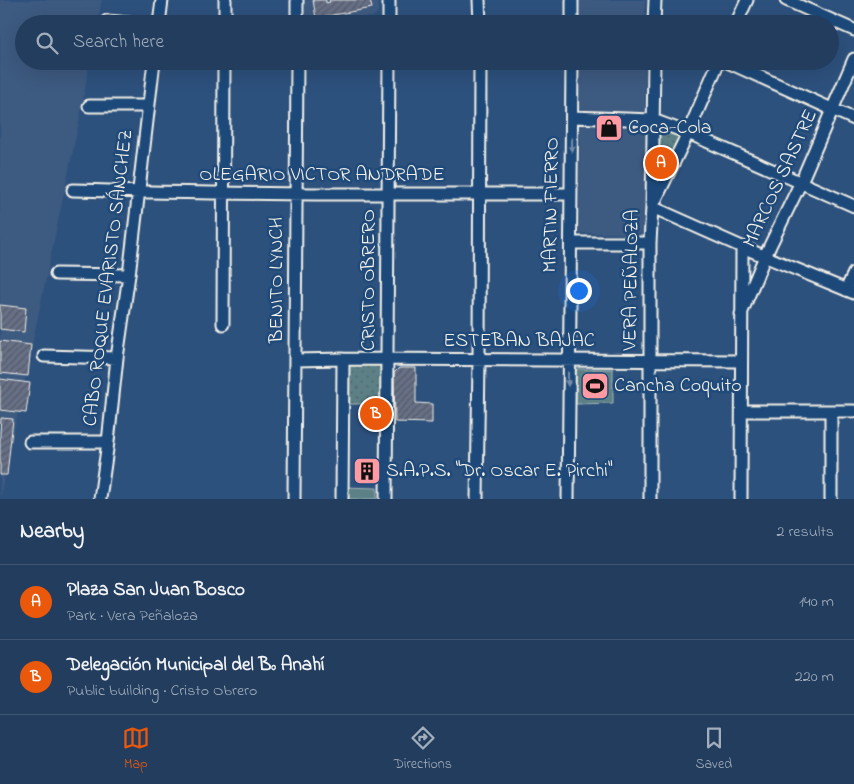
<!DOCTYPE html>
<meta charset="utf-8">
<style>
body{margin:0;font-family:"Indie Flower",sans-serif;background:#2e4867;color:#f1f3f6}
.you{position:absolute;left:578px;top:290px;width:18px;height:18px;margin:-12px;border:4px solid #fff;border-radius:50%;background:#1a73e8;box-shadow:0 0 0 8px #1a73e833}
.badge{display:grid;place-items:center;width:32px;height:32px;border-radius:50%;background:#ea580c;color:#fff;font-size:16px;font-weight:700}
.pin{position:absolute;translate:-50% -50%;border:2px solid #fff;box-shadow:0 1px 5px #0006}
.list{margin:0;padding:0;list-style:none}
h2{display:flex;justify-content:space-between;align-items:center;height:65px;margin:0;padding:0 20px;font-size:21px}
h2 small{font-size:16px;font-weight:400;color:#a2aebc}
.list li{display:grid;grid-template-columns:32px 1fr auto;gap:15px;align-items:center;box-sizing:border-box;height:75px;padding:0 20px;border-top:1px solid #3f5673}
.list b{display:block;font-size:19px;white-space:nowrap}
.list p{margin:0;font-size:16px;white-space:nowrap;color:#a2aebc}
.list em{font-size:16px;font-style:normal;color:#a2aebc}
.icon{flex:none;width:28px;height:28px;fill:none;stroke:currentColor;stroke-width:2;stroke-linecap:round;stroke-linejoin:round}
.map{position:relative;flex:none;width:854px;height:499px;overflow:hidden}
.search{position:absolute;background:#223d5e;box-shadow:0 5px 20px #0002;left:15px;right:15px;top:15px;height:55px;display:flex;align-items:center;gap:12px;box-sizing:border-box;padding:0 18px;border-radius:28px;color:#a2aebc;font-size:19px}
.sheet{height:215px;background:#223d5e}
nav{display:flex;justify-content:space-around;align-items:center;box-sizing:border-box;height:70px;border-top:1px solid #3f5673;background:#223d5e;font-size:14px;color:#a2aebc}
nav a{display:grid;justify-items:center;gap:2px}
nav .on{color:#ea580c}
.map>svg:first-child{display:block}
.built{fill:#3e5a80}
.grass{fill:#5b8086;stroke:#a8b8b7}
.park{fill:url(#park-dots);stroke:#a8b8b7}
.building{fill:url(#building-hatch);stroke:#f4f1e8}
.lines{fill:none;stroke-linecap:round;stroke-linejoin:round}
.minor-casing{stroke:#f4f1e8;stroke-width:15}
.minor{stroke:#1f4a7a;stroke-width:11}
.oneway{fill:#748da6}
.labels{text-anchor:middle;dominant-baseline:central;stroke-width:5;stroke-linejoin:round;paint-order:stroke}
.poi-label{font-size:20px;fill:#f4f1e8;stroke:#1f4a7a;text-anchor:start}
.street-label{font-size:20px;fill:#f4f1e8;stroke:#1f4a7a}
</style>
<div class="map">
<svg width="854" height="499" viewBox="0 0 854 499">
<defs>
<pattern id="park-dots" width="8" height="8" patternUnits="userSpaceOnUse" patternTransform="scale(1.25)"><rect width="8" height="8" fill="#5b8086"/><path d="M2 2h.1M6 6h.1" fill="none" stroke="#536769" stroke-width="1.8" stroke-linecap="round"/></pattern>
<pattern id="building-hatch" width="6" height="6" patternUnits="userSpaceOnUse" patternTransform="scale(1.25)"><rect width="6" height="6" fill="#666f87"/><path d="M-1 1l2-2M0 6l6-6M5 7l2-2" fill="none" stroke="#565a63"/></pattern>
</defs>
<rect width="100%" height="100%" fill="#2d517d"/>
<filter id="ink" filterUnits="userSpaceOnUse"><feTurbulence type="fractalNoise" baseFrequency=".02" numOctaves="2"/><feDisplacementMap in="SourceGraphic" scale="10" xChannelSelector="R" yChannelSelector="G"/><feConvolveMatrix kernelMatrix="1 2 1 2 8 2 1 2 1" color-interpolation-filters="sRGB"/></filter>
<g filter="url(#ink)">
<path class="built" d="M0,0H102L97,24H24V61H90L80,117L0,497Z
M305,0H378V12L373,17L310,19L305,14Z
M580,0H645V24H580Z
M580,61H645V234L579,233Z"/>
<path class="grass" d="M576,369H613V403L576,404Z
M344,487L377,488V499H344Z"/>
<path class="park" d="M656,125L681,133L654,193Z
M344,363H384L383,404H344Z"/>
<path class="building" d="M313,0H326V3L330,2L329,0H370L372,8L316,18Z
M0,305L26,308L24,332L0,329Z
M0,341L31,345L28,376L0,373Z
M399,368H416V403L432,404V423L395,422L394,373Z
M0,379L30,383L26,413L0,410Z
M1,418L13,419L7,475H0V432Z
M361,460H374V482L360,481Z"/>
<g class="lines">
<g class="minor-casing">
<path id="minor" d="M389,0V24
M479,0L480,24
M572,0V24
M786,0L854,30
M107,21L139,24
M159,24L162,0
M225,24V0
M297,24V0
M654,24L655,0
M736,24L747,0
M719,61L688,133L652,207L742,247L854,293
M725,61L854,119
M89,106H148
M572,117L653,120L688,133L854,206
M73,190C239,195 405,194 571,194
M571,243H650
M56,274L129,275
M846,290L854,273
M741,314L765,256L801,182L854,59
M223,324L224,61
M44,356L117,358
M296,360L343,359L741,361
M742,411H854
M30,442H108
M100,499L108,442L117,358L129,275L154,61
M294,499C296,353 295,207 297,61
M342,499L343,359
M386,499L389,61
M477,499L479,360L480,61
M568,499C569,353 572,207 572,61
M650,499V243L652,207L654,61
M741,499L742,247
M831,499V411"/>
</g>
<use href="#minor" class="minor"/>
</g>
<defs><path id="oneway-solid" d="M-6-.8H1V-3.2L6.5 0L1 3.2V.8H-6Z" transform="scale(1.25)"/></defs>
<g class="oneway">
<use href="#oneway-solid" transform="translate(572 145) rotate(91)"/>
<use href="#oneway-solid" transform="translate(568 379) rotate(90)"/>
</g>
</g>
<defs>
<g id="shop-square" transform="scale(1.4375)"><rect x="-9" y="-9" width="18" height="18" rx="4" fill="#ff9aa2" stroke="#1f4a7a"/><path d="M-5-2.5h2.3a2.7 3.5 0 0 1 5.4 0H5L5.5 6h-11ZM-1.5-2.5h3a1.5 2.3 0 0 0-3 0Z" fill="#111"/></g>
<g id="stadium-square" transform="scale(1.4375)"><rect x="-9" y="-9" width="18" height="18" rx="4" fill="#ff9aa2" stroke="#1f4a7a"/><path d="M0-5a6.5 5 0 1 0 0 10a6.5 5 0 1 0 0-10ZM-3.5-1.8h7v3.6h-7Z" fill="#111"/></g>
<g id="building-square" transform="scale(1.4375)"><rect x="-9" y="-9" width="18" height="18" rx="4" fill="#ff9aa2" stroke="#1f4a7a"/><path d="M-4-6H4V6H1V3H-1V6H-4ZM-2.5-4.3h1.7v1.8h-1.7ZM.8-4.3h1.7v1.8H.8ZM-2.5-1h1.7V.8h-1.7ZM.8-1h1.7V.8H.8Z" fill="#111"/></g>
</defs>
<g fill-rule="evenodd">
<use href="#shop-square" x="609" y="128"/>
<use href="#stadium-square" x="595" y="386"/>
<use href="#building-square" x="367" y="471"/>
</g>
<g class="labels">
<g class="poi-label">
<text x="628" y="128">Coca-Cola</text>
<text x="614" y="386">Cancha Coquito</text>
<text x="386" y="471">S.A.P.S. "Dr. Oscar E. Pirchi"</text>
</g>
<g class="street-label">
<text x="322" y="175">OLEGARIO VICTOR ANDRADE</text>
<text transform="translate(781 179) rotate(-65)">MARCOS SASTRE</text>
<text transform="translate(552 205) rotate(-89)">MARTIN FIERRO</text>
<text transform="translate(109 278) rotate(-83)">CABO ROQUE EVARISTO SÁNCHEZ</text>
<text transform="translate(277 280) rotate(-90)">BENITO LYNCH</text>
<text transform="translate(369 280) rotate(-90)">CRISTO OBRERO</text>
<text transform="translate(632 280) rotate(-89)">VERA PEÑALOZA</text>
<text x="519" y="341">ESTEBAN BAJAC</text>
</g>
</g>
</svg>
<div class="you"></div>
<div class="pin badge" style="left:661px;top:163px">A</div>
<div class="pin badge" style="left:376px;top:414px">B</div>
<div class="search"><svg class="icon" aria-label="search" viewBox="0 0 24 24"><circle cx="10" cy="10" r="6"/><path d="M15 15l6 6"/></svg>Search here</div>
</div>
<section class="sheet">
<h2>Nearby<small>2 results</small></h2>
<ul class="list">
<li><span class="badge">A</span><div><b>Plaza San Juan Bosco</b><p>Park · Vera Peñaloza</p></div><em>140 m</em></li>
<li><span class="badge">B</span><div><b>Delegación Municipal del Bº Anahí</b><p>Public building · Cristo Obrero</p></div><em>220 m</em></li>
</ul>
</section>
<nav>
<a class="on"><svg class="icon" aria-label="map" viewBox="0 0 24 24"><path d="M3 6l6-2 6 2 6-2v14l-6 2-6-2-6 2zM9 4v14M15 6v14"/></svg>Map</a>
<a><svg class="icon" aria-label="directions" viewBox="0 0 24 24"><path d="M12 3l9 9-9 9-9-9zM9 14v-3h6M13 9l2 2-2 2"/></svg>Directions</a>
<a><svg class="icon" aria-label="saved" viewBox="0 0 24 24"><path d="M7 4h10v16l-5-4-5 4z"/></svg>Saved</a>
</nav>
